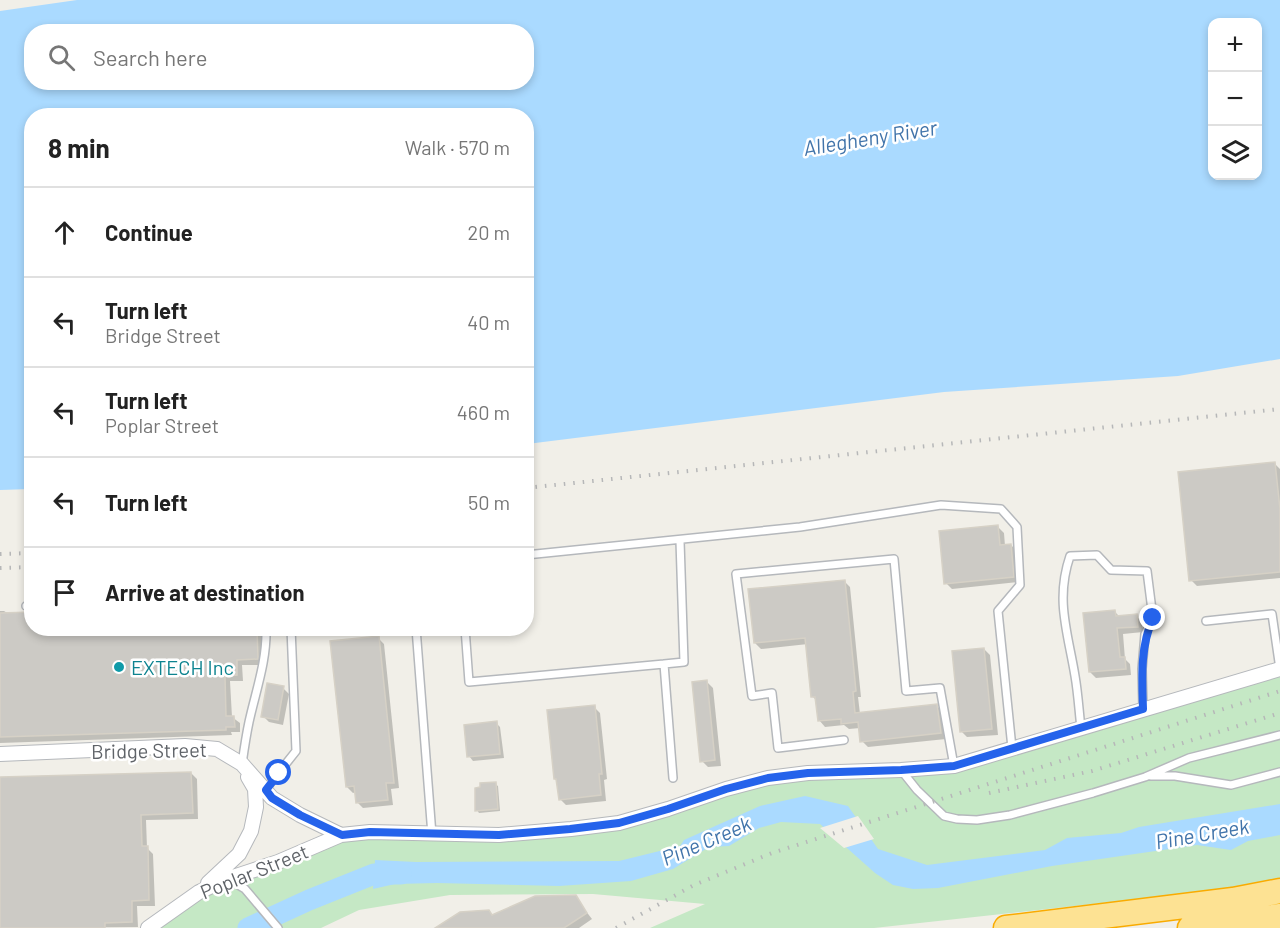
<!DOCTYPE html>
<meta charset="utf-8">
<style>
body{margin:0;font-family:Barlow,sans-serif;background:#f2f2f2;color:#222}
.controls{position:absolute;right:18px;top:18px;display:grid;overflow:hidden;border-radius:12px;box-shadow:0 3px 9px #0003}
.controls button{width:54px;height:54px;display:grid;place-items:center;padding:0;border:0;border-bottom:2px solid #e0e0e0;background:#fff;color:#222;font:30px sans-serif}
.stop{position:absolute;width:18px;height:18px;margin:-14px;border:4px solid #2563eb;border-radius:50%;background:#fff}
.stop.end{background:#2563eb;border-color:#fff;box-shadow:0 2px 6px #0008}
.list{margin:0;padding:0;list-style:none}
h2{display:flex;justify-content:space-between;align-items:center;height:78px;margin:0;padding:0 24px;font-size:26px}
h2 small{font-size:20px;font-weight:400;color:#767676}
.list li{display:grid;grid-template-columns:39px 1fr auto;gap:18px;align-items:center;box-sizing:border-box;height:90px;padding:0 24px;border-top:2px solid #e0e0e0}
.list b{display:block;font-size:22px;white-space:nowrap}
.list p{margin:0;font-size:20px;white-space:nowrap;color:#767676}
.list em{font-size:20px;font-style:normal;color:#767676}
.icon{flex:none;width:33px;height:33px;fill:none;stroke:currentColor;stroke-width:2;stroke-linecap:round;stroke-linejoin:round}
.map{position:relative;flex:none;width:1280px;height:928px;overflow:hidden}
.search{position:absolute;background:#fff;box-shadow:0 3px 9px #0003;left:24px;top:24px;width:510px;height:66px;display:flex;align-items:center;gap:15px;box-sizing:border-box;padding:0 21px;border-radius:24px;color:#767676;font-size:22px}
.panel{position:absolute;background:#fff;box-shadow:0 3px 9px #0003;left:24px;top:108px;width:510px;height:528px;border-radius:24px}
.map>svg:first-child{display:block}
.green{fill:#c5e8c5}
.water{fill:#aadaff;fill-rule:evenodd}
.pier{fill:#f1efe8}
.shadow{fill:#0003}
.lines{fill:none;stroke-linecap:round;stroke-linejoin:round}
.river{stroke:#aadaff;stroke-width:21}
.building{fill:#cccac5;stroke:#d6d1c6;stroke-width:1.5}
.lane-casing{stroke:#b5b8bc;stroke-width:10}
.street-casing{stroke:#b5b8bc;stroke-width:16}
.highway-casing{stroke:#f9ab00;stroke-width:27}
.lane{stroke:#fff;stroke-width:7}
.street{stroke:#fff;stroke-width:14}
.highway{stroke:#fde293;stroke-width:24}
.rail{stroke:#b6b7b8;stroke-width:4;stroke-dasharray:1.5 8;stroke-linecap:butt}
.route{stroke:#2563eb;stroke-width:8}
.culture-dot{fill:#0f9aa8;stroke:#fff;stroke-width:2}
.labels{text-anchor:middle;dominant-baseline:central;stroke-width:5;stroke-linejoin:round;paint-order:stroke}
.culture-label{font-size:20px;fill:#0d838f;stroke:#fff;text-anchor:start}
.street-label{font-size:20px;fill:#5f6368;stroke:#fff}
.water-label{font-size:21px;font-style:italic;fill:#4174aa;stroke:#fff}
</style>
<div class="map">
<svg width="1280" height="928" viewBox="0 0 1280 928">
<rect width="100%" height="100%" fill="#f1efe8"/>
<path class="green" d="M1280,669V880L1247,887L874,928H650L705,904L593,894L450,895L359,910L321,928H148L199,892L341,835L571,829L768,778L954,766Z"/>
<path class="water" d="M77,0H1280V359L1178,376L944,392L527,444L526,116H32L31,489L0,490V11ZM1212,22H1258V176H1212ZM32,32H526V82H32Z
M805,796L848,806L878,849L927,865L1045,850L1067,838L1121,833L1139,827L1280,804V835L1248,841L1231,850L1197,845L1052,866L938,888L913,889L893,885L875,873L820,824L781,822L759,828L729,846L709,847L673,869L631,881L559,886L437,883L395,884L373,889L375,860L416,862L619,861L680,846L684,840L760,806Z"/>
<path class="pier" d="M858,816L874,839L844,848L820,828Z"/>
<path class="shadow" d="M1275,464L1280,469V578L1197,586L1191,580Z
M998,527L1004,533L1005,546L1011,545L1017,551L1019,582L952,589L946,583Z
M844,581L850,587L861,697H858L860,714L937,706L943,712L946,739L868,747L862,741L860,728L849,729L844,725L825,727L819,720L817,701L813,697L808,644L761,649L755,643Z
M0,611H4L32,628H262L263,665H242L243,681H230L232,717L240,723V732H231L232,735L0,743Z
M1115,612L1120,617L1136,616L1142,622L1143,632L1123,634L1125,659L1130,664L1131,675L1096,678L1090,672Z
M378,638L384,644L399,788L391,789L393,805L363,808L357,802L356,792L353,793L347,787Z
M984,649L990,655L998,735L967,737L961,731Z
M707,682L713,688L721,766L708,767L702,761Z
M283,688L289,694L283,725L269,722L263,716Z
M594,707L600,713L607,779L604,780L606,801L566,805L560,799L558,782L555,779Z
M496,723L500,727L504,758L473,761L469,756Z
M191,773L197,779L198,819L146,820L147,848L153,854L155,906H137L138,927L0,928V780Z
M495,784L498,786L500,811L479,813L477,810Z
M575,897L592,919L579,928H446Z"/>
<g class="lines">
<path class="river" d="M248,928L309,900L374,874H401"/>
</g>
<path class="building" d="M1275,462L1280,509V572L1189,581L1178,472Z
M998,525L1000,545L1011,544L1014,577L944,584L939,531Z
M845,580L856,691L853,692L855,713L937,704L941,733L860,742L858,722L841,724V719L818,721L815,697H811L805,638L754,643L748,589Z
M1115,610L1116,616L1137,614L1138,627L1117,628L1120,657H1125L1126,669L1089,672L1083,613Z
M32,612V628H257L258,659L237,660V675L225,676L226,716H234L235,727H226V730L0,737V613Z
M379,636L394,783H386L388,800L356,803L354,786L346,787L330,641Z
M984,648L992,729L960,732L952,651Z
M707,680L715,760L700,762L692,682Z
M267,683L284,686L278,720L261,717Z
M595,705L602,774H599L601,795L559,800L556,779H554L547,710Z
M497,721L500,754L467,757L464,725Z
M191,772L193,813L141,815L142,846H148L149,900L132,901V922L105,923V928H0V777Z
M496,782L498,809L475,811V788L480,787V783Z
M576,895L587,913L564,928H435L460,912L489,910L492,915L535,896Z"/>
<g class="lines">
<g class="lane-casing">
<path id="lane" d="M526,555L800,527L941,505L1001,509L1017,527L1020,585L998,611L1012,748
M26,606H32
M1206,621L1272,614L1280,669
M416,628L432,835
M465,628L469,682L664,664L673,778
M664,664L684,662L680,541
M1081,728C1079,711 1078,693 1075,676C1068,633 1055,600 1070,556L1097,555L1111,570L1147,571L1153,618L1145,634L1142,669L1143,709
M844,740L778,748L772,693L752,696L736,574L894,559L906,691L940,688L954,766
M242,764C244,750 246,736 249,722C256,690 267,661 266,628
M901,770L917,790L944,816L957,819L977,820L1010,815L1093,793L1145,777L1189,758L1280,735
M1151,776H1175L1231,785L1280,772
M265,790L296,751L291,628
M230,880L245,889L278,928"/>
</g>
<g class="street-casing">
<path id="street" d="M0,754L185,746L217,749L242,764L272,798L300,815L341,835
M208,883L239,854L251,831L256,807L255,789L248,777
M148,928L199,892L227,879L278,862L341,835L370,832L499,835L571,829L619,823L668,809L726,789L768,778L808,773L901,770L954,766L1280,669"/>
</g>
<g class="highway-casing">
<path id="highway" d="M1006,928L1233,900L1280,891
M1190,928L1280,916"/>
</g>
<use href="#lane" class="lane"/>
<use href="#street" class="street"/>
<use href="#highway" class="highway"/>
<path class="rail" d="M526,488L1280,409
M0,554L32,553
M0,568L32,567
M989,793L1092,771L1280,713
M616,928L694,885L772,853L1280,691"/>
</g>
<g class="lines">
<path class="route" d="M279,773L266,790L272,798L300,815L342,835L370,832L499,835L570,829L619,823L668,809L726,789L768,778L808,773L901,770L954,766L1143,709C1142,678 1140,647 1153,618"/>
</g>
<circle class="culture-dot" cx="119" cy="667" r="6"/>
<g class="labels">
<g class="culture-label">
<text x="131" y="667">EXTECH Inc</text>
</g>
<g class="street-label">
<text transform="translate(149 750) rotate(-1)">Bridge Street</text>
<text transform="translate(254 871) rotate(-22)">Poplar Street</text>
</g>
<g class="water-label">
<text transform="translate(870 137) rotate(-9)">Allegheny River</text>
<text transform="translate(1202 833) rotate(-10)">Pine Creek</text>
<text transform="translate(706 840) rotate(-23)">Pine Creek</text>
</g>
</g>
</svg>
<div class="controls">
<button>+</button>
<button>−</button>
<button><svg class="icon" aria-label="layers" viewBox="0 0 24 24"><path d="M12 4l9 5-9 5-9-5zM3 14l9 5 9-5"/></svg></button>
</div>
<div class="stop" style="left:279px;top:773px"></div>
<div class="stop end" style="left:1153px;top:618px"></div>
<div class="search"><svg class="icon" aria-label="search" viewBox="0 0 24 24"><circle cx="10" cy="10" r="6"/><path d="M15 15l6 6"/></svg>Search here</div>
<section class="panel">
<h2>8 min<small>Walk · 570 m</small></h2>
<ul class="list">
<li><svg class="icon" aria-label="ahead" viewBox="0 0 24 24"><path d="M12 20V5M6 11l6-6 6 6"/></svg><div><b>Continue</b></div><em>20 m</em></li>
<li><svg class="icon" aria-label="left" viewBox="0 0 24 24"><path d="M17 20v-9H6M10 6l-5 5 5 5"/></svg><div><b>Turn left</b><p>Bridge Street</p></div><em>40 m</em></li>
<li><svg class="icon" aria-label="left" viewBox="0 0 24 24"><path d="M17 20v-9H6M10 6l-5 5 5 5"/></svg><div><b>Turn left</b><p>Poplar Street</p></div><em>460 m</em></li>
<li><svg class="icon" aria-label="left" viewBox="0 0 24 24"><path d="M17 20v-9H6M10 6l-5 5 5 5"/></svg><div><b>Turn left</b></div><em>50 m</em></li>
<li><svg class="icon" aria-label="arrive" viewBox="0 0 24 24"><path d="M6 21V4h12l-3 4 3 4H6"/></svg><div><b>Arrive at destination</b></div></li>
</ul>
</section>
</div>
